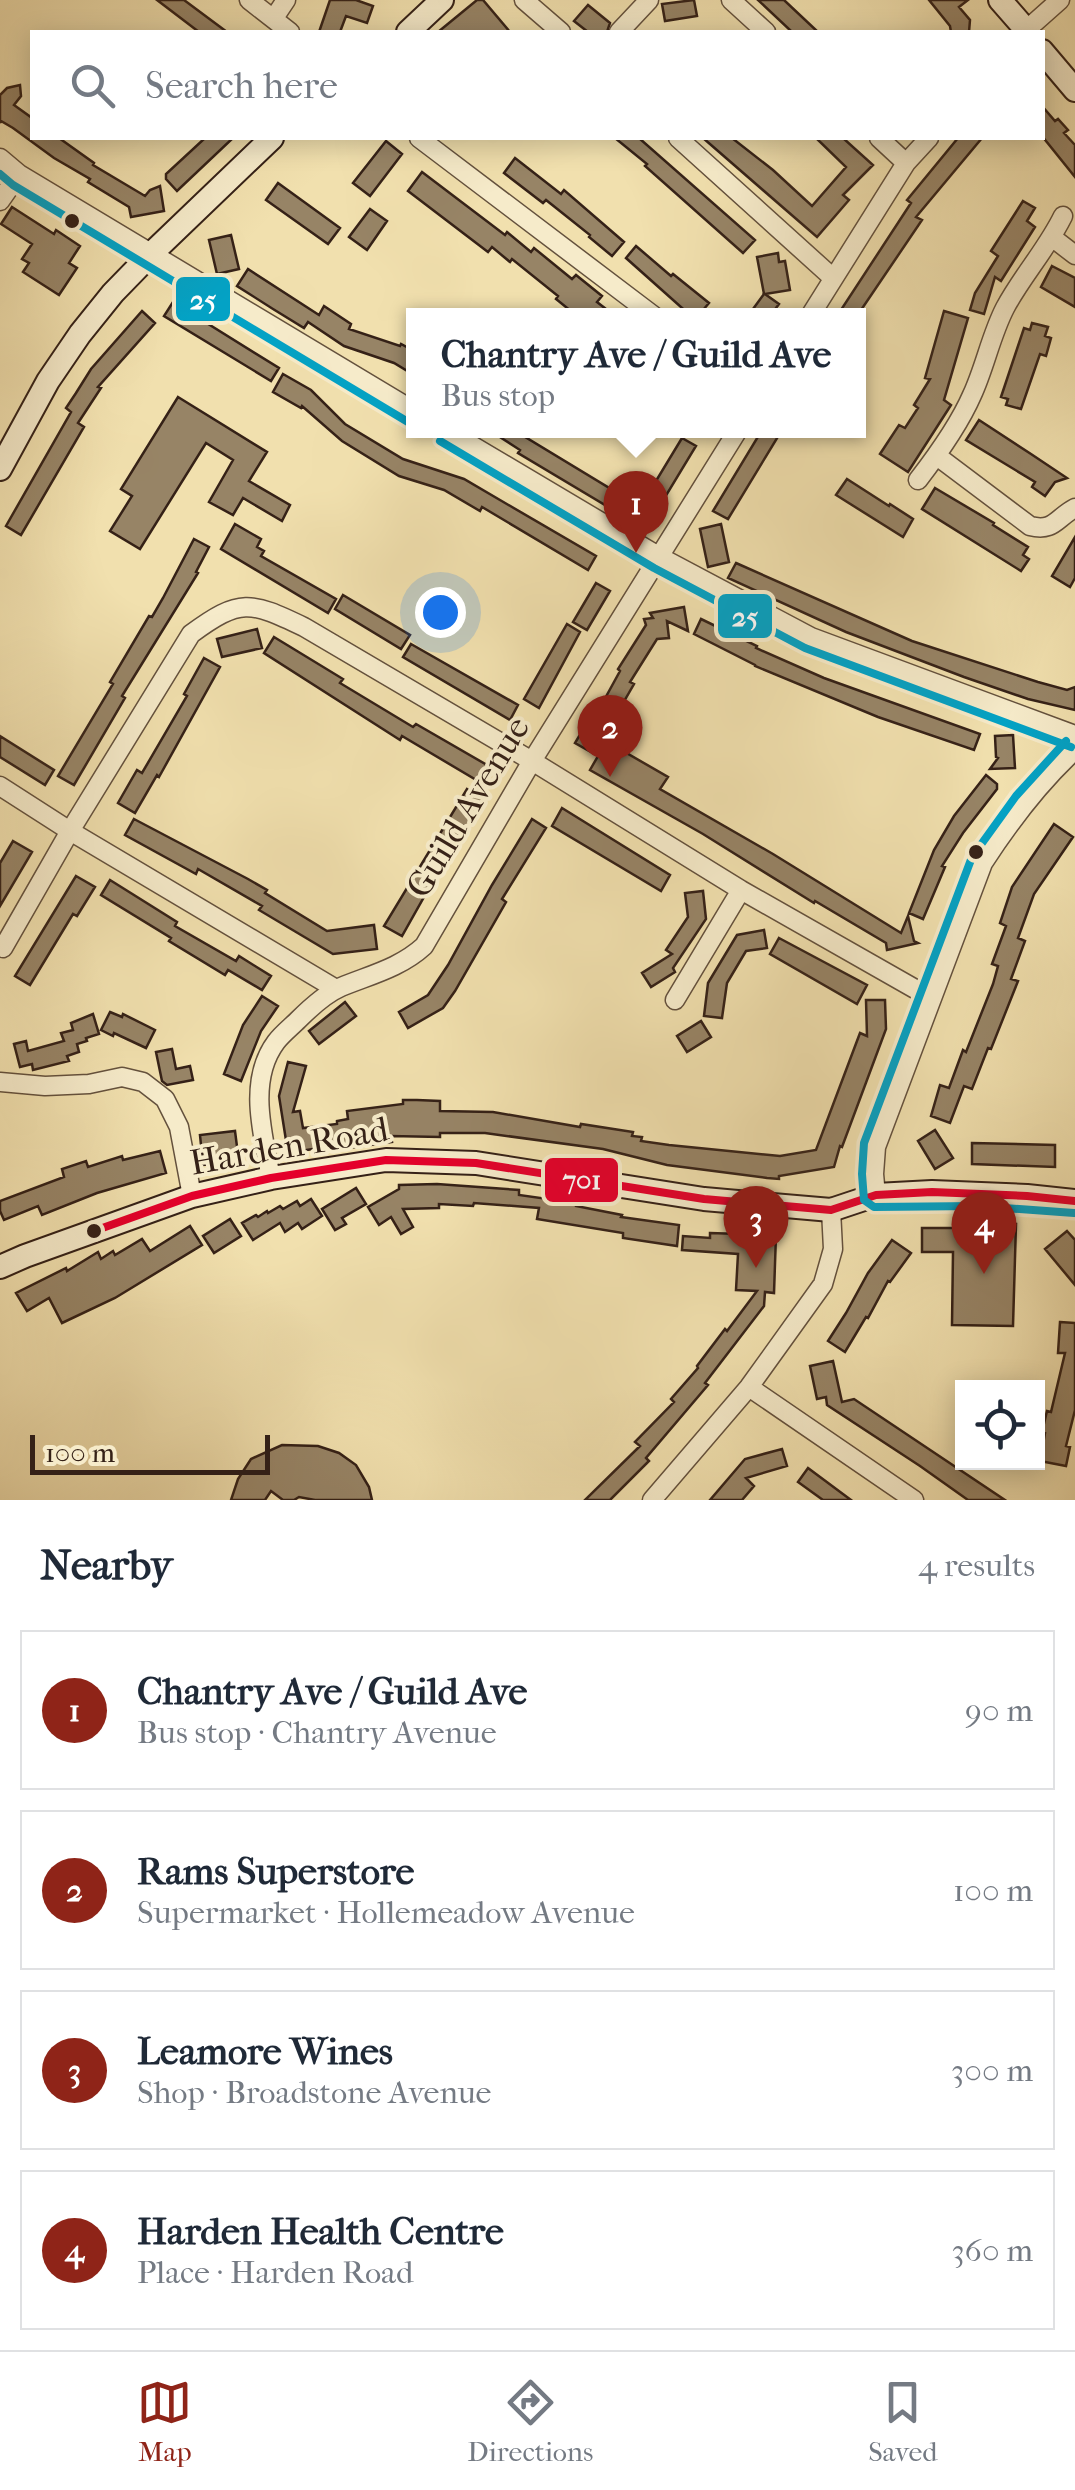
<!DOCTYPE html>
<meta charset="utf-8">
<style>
body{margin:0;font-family:"IM FELL French Canon",serif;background:#f6f6f7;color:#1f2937}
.controls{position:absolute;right:30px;bottom:30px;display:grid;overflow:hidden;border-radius:0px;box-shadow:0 5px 25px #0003}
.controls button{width:90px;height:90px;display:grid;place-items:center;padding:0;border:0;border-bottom:2px solid #e0e1e3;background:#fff;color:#1f2937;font:50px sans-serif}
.scale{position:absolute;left:30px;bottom:25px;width:240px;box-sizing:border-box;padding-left:10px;border:5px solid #352117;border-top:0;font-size:28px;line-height:35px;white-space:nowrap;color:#352117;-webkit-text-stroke:8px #f6ebca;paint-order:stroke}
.you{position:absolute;left:440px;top:612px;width:35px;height:35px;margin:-25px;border:8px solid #fff;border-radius:50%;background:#1a73e8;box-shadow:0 0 0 15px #1a73e833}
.badge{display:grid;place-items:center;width:65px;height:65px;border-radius:50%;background:#8f2418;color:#fff;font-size:32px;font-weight:700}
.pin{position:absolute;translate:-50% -82px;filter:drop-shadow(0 2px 5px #0008)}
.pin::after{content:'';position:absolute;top:52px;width:35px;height:30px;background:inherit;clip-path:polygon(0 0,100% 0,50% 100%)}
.popup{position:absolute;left:406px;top:308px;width:460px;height:130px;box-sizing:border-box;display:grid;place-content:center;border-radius:0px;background:#fff;filter:drop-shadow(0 2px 8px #0005);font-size:32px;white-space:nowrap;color:#747a83}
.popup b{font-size:38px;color:#1f2937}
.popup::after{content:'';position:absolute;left:50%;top:100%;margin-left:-20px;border:20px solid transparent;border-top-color:#fff}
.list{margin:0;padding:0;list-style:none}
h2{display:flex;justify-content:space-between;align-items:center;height:130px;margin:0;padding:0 40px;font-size:42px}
h2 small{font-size:32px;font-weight:400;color:#747a83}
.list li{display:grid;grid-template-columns:65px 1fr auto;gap:30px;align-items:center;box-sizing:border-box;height:160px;margin:0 20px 20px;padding:0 20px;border:2px solid #e0e1e3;border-radius:0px}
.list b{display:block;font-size:38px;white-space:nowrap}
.list p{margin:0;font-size:32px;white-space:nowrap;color:#747a83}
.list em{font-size:32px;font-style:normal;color:#747a83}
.icon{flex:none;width:55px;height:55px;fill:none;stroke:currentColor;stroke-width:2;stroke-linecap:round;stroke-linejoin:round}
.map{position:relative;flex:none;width:1075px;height:1500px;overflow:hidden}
.search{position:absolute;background:#fff;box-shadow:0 5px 25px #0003;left:30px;right:30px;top:30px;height:110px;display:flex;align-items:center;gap:25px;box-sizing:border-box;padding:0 35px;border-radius:0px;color:#747a83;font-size:38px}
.sheet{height:850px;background:#fff}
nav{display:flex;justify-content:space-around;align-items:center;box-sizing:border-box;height:140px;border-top:2px solid #e0e1e3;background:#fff;font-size:28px;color:#747a83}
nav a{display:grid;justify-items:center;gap:5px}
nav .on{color:#8f2418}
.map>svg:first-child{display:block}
.building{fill:#978466;stroke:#352117;stroke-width:2.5}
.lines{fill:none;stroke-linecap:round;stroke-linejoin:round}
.street-casing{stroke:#64513d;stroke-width:21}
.secondary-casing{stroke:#352117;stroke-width:26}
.street{stroke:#f6ebca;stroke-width:18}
.secondary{stroke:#f6ebca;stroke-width:22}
.bus-1-casing{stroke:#f6ebca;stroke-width:15}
.bus-2-casing{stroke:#f6ebca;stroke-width:15}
.bus-1{stroke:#e4002b;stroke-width:8}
.bus-2{stroke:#03a2c5;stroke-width:8}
.bus-dot{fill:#352117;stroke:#f6ebca;stroke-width:4}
.labels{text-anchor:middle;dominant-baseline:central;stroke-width:8;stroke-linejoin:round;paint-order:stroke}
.street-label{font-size:35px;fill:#352117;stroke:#f6ebca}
.line-badge{stroke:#f6ebca;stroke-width:4}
.badge-label{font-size:28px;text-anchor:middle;font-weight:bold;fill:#fff}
</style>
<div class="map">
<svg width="1075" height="1500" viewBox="0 0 1075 1500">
<rect width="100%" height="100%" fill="#f1e0ae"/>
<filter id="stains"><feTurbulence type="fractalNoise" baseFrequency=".002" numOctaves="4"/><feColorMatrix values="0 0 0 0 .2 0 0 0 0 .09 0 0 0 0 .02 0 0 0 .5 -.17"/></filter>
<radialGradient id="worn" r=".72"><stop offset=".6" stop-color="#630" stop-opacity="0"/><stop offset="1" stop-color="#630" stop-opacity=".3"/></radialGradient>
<path class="building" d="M157,0H184L227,32H199Z
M330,0H356L373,6L367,23L346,16L340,32H319Z
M477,0H483L510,32H438Z
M694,0L697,16L665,21L662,4Z
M758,0H784L818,32H792Z
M929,0H968L959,7L970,20L969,32H951L950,26Z
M588,5L610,23L607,32H588L574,21Z
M20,85L21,96L14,105L32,118V138H59L94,163L93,165L145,196L150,190L160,186L164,211L131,217L129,207L88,182L90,179L54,158L13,128L1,121L0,123V95L7,88Z
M1042,106L1055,121L1058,119L1068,130L1064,133L1075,145V177L1042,136Z
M205,138H233L177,191L166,179V174Z
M615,138H639L755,240L743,253L645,166L647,164Z
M703,138H732L773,170L812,206L846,167L816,138H843L873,165L843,195L849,200L817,237Z
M958,138H982L916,217L922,220L857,316H837L911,203L907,200Z
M386,141L402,154L370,196L353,183Z
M515,158L561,194L564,190L624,242L612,256L589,237L590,235L546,200L543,203L504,173Z
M422,172L505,235L507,232L531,252L534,248L572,279L576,275L602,296L597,302L615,316H577L556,299L558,296L512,259L510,262L492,247L488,252L408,191Z
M278,183L340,228L328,244L266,200Z
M1023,201L1035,208L1027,221L1035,227L1001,281L995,277L984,314L970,310L975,293L998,256L991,251Z
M12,207L54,234L56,230L80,246L69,263L77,268L59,295L23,272L29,263L22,259L32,244L1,224Z
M370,209L387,221L367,250L349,237Z
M231,235L239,269L217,274L209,240Z
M636,246L671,276L673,274L709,303L698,316H691L626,258Z
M778,253L779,262L785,261L790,290L765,294L779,304L770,316H762L753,309L764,294L757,257Z
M1052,266L1075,278V307L1041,287Z
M248,269L319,315L324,306L351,324L349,329L400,346L401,344L414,351V375L394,363L344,346L308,322L304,328L273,309L237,286Z
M173,302L279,368L271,381L164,316Z
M142,311L155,323L98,387L101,388L78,423L84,427L21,535L6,526L71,412L66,408L76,393L91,369Z
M944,311L968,318L944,400L951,405L908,472L880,454L899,425L905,428L918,408L914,405L930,379L925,378Z
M1032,323L1048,327L1045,336L1051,338L1046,356L1040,354L1021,409L1006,405L1008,399L1001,397L1024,328L1030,330Z
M283,374L311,390L345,424L403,459L464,479L596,556L588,570L482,507L480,511L444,490L399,476L342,441L302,406L301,408L273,392Z
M178,397L267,452L249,481L290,505L282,521L243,498L233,515L209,502L233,460L206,443L140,549L110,531L132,496L121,489Z
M979,420L1031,454L1067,478L1055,482L1045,496L1032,487L1035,482L966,440Z
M489,430H525L522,435L629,500L620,514L518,453L520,450Z
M762,430H782L728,519L713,511Z
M682,438L696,446L656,512L642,504Z
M847,479L889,506L890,504L913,519L903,537L836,495Z
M935,488L994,523L993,525L1028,547L1023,555L1029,559L1021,571L922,509Z
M235,524L261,539L257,547L264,551L261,556L336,599L328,613L221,549Z
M721,524L729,562L708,567L700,529Z
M1075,537V578L1070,587L1052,576Z
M194,539L209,547L196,572L198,573L122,696L125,698L74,785L58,776L113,684L110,682L149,616L152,617L163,598Z
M736,563L912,641L1038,682L1067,690L1075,687V710L1028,699L964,677L846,632L728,578Z
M596,583L610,591L587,630L573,622Z
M343,595L410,635L401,649L335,609Z
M684,607L688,631L667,621L669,638L657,639L630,682L634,684L615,717L612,715L599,737L668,777L660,789L773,854L901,933L908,916L914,941L918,943L887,950L886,943L815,901L814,903L703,834L590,770L598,756L575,743L594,711L597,713L620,671L618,669L646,625L644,619L653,618L650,613Z
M701,619L757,646L756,648L824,678L980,734L974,750L878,717L755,666V665L694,634Z
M567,624L580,632L539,708L524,699Z
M257,629L262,648L222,657L217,639Z
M274,637L343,679L340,683L413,727L416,724L487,765L478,781L402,736L400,740L264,653Z
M411,644L518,705L510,720L403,657Z
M204,658L220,667L159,777L157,775L135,813L118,803L137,770L142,773L187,696L184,694Z
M1013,735L1015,768L990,769L998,758L996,757L995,736Z
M0,736L54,770L45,785L0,757Z
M986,775L997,784V789L963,833L942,866L945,867L923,919L909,913L934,850L954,816Z
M467,789L485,800L468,828L464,826L402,936L384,926Z
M562,808L670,875L661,891L552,826Z
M134,819L248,879L267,890L265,893L327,931L374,925L377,949L333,954L259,910L262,906L198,869L196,874L125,835Z
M532,819L546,828L502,899L506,902L455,991L443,1008L408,1028L399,1012L428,995L448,965L492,885Z
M1054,824L1073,837L1034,894L1018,938L1025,941L1011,979L1018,981L991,1049L988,1048L972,1089L964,1086L950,1123L931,1116L940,1085L949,1088L963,1050L966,1052L993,984L998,966L992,964L1006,926L1000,923L1012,887Z
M13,841L32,852L0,906V863Z
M76,876L95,887L77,916L73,914L30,985L15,976Z
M110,880L177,922L175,926L236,961L239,956L271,976L262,990L228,970L225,975L169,941L171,938L101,895Z
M703,891L706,919L673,968L675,972L651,987L642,973L672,954L666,950L688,917L685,893Z
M764,930L767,948L746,951L727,983L722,1018L704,1016L708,983L737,935Z
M779,938L867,985L857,1004L770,954Z
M262,996L278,1006L261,1031L241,1081L224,1074L243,1025Z
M866,1000H885L886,1029L842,1147L840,1146L834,1167L779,1176V1179L767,1178L667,1165L603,1149L485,1133H440V1137L391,1136L392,1142L313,1153V1149L288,1153L279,1096L288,1062L306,1066L293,1112L300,1111L303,1128L337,1124V1121L348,1119L347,1111L403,1104V1100H417L440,1101V1111L493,1112L580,1127L581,1124L633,1132L632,1136L642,1137L641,1141L669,1145L780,1156L816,1150L860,1033L867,1036Z
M345,1002L356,1016L319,1044L309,1031Z
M110,1012L122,1017L123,1014L155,1030L146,1048L114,1033L113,1036L101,1030Z
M93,1014L99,1034L86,1038L87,1041L77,1044L79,1052L67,1056L69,1061L33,1070L32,1064L20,1067L14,1044L26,1041L28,1051L64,1041L61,1033L73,1030L71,1023Z
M701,1021L711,1037L687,1052L677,1036Z
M172,1049L176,1069L190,1066L193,1080L167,1085L162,1081L156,1052Z
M935,1130L953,1158L935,1169L918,1141Z
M235,1131L239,1162L203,1165L200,1135Z
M972,1143L1055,1145V1167L972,1164Z
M160,1151L166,1173L97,1193L42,1215L38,1206L4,1220L0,1211V1201L64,1177L62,1169L86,1161L88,1167L122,1156L123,1160Z
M437,1184L519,1190V1195L576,1203V1206L622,1215L621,1217L679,1225L677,1246L623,1238V1233L537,1219L539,1208L474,1203L473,1206L439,1204V1208L403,1209L413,1227L401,1234L391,1217L379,1225L368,1207L399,1189V1185Z
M356,1188L366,1204L342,1218L346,1224L335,1230L322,1209Z
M311,1199L322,1216L302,1229L298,1223L285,1232L280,1223L253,1240L242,1223L256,1215L258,1217L267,1211L268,1213L280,1206L283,1209L297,1201L300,1206Z
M230,1219L241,1236L214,1253L203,1236Z
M954,1222L1016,1224L1013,1326L952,1325L953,1252H922V1228H954Z
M190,1226L202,1245L115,1298L62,1323L49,1298L27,1311L16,1293L66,1268L67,1271L98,1252L101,1259L113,1251L115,1255L142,1239L150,1251Z
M1067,1231L1075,1240V1285L1045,1249Z
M710,1233L776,1235L774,1293L765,1292L764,1306L705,1383L708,1385L646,1458L649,1461L610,1500H585L640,1446L635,1442L674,1402L671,1399L698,1368L697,1366L725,1329L727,1331L757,1291L736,1290L738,1254L682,1250L683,1236L710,1238Z
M892,1240L911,1253L890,1282L888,1281L868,1318L866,1317L845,1352L828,1341L846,1313L868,1273Z
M1060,1322L1075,1323V1410L1066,1446L1070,1447L1066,1466L1040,1461L1045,1433L1042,1432L1047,1411L1051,1412L1065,1353H1058Z
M833,1361L842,1402L854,1399L1005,1500H968L920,1466L827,1405L826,1397L817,1399L810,1366Z
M282,1445L318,1446L339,1453L356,1465L369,1487L372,1500H315L299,1497L294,1500H283L271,1491L265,1500H231L238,1479L251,1459Z
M782,1449L787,1466L746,1478L754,1486L742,1500H710L745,1459Z
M808,1468L851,1500H823L798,1482Z"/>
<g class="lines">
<g class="street-casing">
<path id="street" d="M249,0L290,32
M524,0L561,32
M731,0L766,32
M274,18L286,0
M619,32L649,0
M1024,32L1060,0
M419,138L654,316
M678,138L833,278
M879,138L906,163
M0,158L19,174L414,411
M0,201L19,174
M1053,238L1075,255
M810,316L906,163L929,138
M446,430L660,557L811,637L1075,735
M937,456L1030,526C1054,532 1056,518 1075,508
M918,480C938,454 959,425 972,395C985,367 991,335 1005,308C1022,276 1047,249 1063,216
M0,786L70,831L336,989
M3,948L70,831L191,634C240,598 250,601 304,627L532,761L741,890L931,998
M675,1000L741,890
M0,1082L45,1086L89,1084L122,1077L143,1082L165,1099L179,1127L192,1196
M271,1178C263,1135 247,1081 276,1042C282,1034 291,1027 298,1020C310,1008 325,994 341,987C370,975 400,968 424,946L532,761L738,430
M876,1195L874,1174L876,1147L983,863C1009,823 1039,783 1075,750
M749,1387L914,1500
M652,1500L749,1387L823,1284L833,1249L831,1210"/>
</g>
<g class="secondary-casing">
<path id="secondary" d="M1000,0L1028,32
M408,32L442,0
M1042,51L1075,90
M0,469L48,381L80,334L113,293L150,255L272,138
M0,1267L25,1256L192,1196L271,1178L386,1160L476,1163L704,1199L831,1210L876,1195L932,1192L1027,1196L1075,1201"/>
</g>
<use href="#street" class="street"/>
<use href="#secondary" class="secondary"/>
<g class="bus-1-casing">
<path id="bus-1" d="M94,1231L192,1196L271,1178L386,1160L476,1163L704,1199L831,1210L876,1195L932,1192L1027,1196L1075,1201"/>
</g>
<g class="bus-2-casing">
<path id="bus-2" d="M0,174L13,185L408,422
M440,441L654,568L805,648L1071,747
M1066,741L1016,796L972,857L864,1143L862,1174L864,1200L874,1207L976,1206L1074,1213"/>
</g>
<use href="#bus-1" class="bus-1"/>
<use href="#bus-2" class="bus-2"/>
</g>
<g class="bus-dot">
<circle cx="72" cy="221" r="9"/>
<circle cx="976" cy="852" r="9"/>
<circle cx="94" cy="1231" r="9"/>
</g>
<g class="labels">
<g class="street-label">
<text transform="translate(468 807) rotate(-59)">Guild Avenue</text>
<text transform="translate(289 1146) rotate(-10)">Harden Road</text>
</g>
</g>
<g class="line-badge">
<rect x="174" y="275" width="58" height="48" rx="10" fill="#03a2c5"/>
<rect x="716" y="592" width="58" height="48" rx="10" fill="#03a2c5"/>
<rect x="543" y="1156" width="77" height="48" rx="10" fill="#e4002b"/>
</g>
<g class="badge-label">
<text x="203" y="309">25</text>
<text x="745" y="626">25</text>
<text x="582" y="1189">701</text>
</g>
<rect width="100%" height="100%" filter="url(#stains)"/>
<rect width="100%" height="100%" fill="url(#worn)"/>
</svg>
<div class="controls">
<button><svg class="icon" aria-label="locate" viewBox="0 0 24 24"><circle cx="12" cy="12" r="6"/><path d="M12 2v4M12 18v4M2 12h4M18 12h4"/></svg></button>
</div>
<div class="scale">100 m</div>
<div class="you"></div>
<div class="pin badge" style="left:636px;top:553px">1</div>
<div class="popup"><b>Chantry Ave / Guild Ave</b>Bus stop</div>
<div class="pin badge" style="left:610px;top:777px">2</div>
<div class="pin badge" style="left:756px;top:1268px">3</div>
<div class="pin badge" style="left:984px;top:1274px">4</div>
<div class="search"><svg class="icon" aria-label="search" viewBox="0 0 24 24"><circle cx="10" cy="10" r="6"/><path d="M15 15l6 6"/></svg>Search here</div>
</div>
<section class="sheet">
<h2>Nearby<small>4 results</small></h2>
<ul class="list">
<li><span class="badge">1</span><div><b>Chantry Ave / Guild Ave</b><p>Bus stop · Chantry Avenue</p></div><em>90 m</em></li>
<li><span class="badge">2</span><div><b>Rams Superstore</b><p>Supermarket · Hollemeadow Avenue</p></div><em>100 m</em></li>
<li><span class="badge">3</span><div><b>Leamore Wines</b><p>Shop · Broadstone Avenue</p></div><em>300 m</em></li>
<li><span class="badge">4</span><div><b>Harden Health Centre</b><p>Place · Harden Road</p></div><em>360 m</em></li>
</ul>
</section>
<nav>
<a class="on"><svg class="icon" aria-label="map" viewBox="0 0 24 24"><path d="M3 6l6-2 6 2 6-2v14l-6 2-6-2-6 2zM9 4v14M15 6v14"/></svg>Map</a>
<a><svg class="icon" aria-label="directions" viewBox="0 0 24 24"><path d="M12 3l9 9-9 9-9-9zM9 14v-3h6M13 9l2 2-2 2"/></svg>Directions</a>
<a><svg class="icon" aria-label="saved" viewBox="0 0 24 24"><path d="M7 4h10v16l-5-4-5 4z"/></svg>Saved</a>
</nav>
